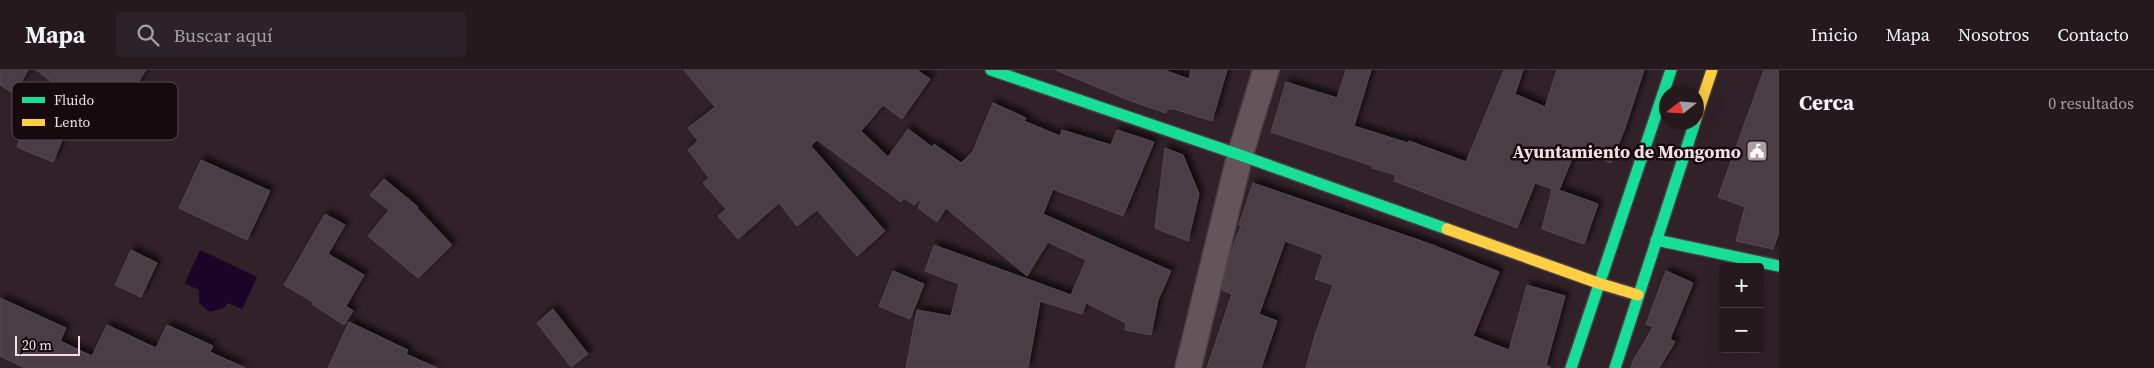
<!DOCTYPE html>
<html lang="es">
<meta charset="utf-8">
<style>
body{margin:0;font-family:"Source Serif 4",serif;background:#2d2227;color:#f1f3f6}
.controls{position:absolute;right:15px;bottom:15px;display:grid;overflow:hidden;border-radius:5px;box-shadow:0 5px 20px #0002}
.controls button{width:45px;height:45px;display:grid;place-items:center;padding:0;border:0;border-bottom:1px solid #42383c;background:#25191e;color:#f1f3f6;font:25px sans-serif}
.compass{position:absolute;left:1659px;top:15px;width:45px;height:45px;border-radius:50%;background:#25191e;box-shadow:0 5px 20px #0002;rotate:253deg}
.scale{position:absolute;left:15px;bottom:12px;width:65px;box-sizing:border-box;padding-left:5px;border:2px solid #f3e0e7;border-top:0;font-size:14px;line-height:18px;white-space:nowrap;color:#f3e0e7;-webkit-text-stroke:4px #160a0f;paint-order:stroke}
.list{margin:0;padding:0;list-style:none}
h2{display:flex;justify-content:space-between;align-items:center;height:65px;margin:0;padding:0 20px;font-size:21px}
h2 small{font-size:16px;font-weight:400;color:#a3a0a4}
.icon{flex:none;width:28px;height:28px;fill:none;stroke:currentColor;stroke-width:2;stroke-linecap:round;stroke-linejoin:round}
.map{position:relative;flex:none;width:1779px;height:298px;overflow:hidden}
header{display:flex;align-items:center;gap:30px;box-sizing:border-box;height:70px;padding:0 25px;background:#25191e;border-bottom:1px solid #42383c}
header strong{font-size:24px}
nav{display:flex;gap:28px;margin-inline-start:auto;font-size:18px}
.search{width:350px;height:45px;background:#2d2227;display:flex;align-items:center;gap:12px;box-sizing:border-box;padding:0 18px;border-radius:5px;color:#a3a0a4;font-size:19px}
main{display:flex}
aside{flex:1;background:#25191e}
.map>svg:first-child{display:block}
.water{fill:#1c0328}
.building{fill:#4b3e45;stroke:#554950;filter:url(#shadow)}
.lines{fill:none;stroke-linecap:round;stroke-linejoin:round}
.street-casing{stroke:#4c3e44;stroke-width:28}
.fast-casing{stroke:#4c3e44;stroke-width:14}
.slow-casing{stroke:#4c3e44;stroke-width:14}
.street{stroke:#63555a;stroke-width:25}
.fast{stroke:#16e098;stroke-width:11}
.slow{stroke:#ffcf43;stroke-width:11}
.labels{text-anchor:middle;dominant-baseline:central;stroke-width:5;stroke-linejoin:round;paint-order:stroke}
.poi-label{font-size:18px;font-weight:bold;fill:#f3e0e7;stroke:#160a0f;text-anchor:end}
.key{fill:#160a0f;stroke:#584a50;stroke-width:1}
.key-label{font-size:14px;fill:#f3e0e7}
</style>
<header>
<strong>Mapa</strong>
<div class="search"><svg class="icon" aria-label="search" viewBox="0 0 24 24"><circle cx="10" cy="10" r="6"/><path d="M15 15l6 6"/></svg>Buscar aquí</div>
<nav><a>Inicio</a><a>Mapa</a><a>Nosotros</a><a>Contacto</a></nav>
</header>
<main>
<div class="map">
<svg width="1779" height="298" viewBox="0 0 1779 298">
<defs>
<filter id="shadow"><feDropShadow dx="4.5" dy="-4.5" stdDeviation="2.5" flood-color="#0009"/></filter>
</defs>
<rect width="100%" height="100%" fill="#312128"/>
<path class="water" d="M200,180L257,207L242,239L228,233L223,238L210,242L199,233V220L185,213Z"/>
<path class="building" d="M0,0H28L15,24L0,15Z
M36,0H146L101,69L69,49L79,33Z
M684,0H917L930,9L902,49L883,35L861,61L888,87L908,59L932,77L934,74L961,93L973,81L993,33L1026,48L1024,51L1060,66L1062,60L1111,75L1117,60L1154,72L1123,146L1053,119L1043,144L1171,201L1158,230L1151,265L1125,260L1126,253L1086,233L1082,244L1040,231L1028,298H906L917,240L951,246L959,214L925,201L934,175L1071,225L1086,190L1048,172L1027,206L946,138L937,152L918,138L922,128L914,135L904,128L901,132L817,70L811,76L885,161L857,186L817,140L797,156L779,133L738,169L718,146L726,139L703,113L709,108L688,80L698,71L688,58L715,37Z
M1056,0H1164L1189,9L1191,0H1227L1212,51L1174,39H1167L1166,43L1128,30Z
M1346,0H1371L1354,56L1408,73L1409,71L1466,92L1504,0H1523L1515,24L1545,37L1557,0H1644L1625,58L1611,93L1576,79L1559,120L1598,134L1584,174L1542,159L1552,119L1535,113L1517,158L1394,111L1396,105L1372,98L1373,96L1271,62L1286,12L1337,28Z
M1764,0H1779V163L1773,179L1736,171L1745,137L1718,127Z
M30,43L67,58L53,92L17,77Z
M1165,78L1183,85L1199,124L1188,171L1155,158Z
M201,90L270,121L247,170L179,138Z
M384,109L418,137L417,138L452,175L418,208L368,166L389,140L370,125Z
M1253,113L1433,175L1499,202L1473,266L1509,280L1527,215L1565,226L1546,295L1551,298H1306L1315,265L1333,215L1315,209L1323,185L1285,171L1259,244L1277,251L1261,298H1207L1232,224L1222,220L1230,185L1241,155H1239Z
M325,144L345,155L328,184L364,205L346,236L353,241L344,255L312,234L313,232L284,215Z
M131,180L157,193L141,227L115,215Z
M893,201L924,214L910,249L879,236Z
M1666,201L1693,213L1670,269L1675,272L1659,298H1631L1634,289L1653,257L1646,254Z
M0,228L66,258L60,271L92,286L107,255L156,278L167,255L213,276L210,282L245,298H25L0,286Z
M553,239L588,284L571,297L537,253Z
M349,252L408,280L406,284L437,298H328Z"/>
<g class="lines">
<g class="street-casing">
<path id="street" d="M1188,298L1240,85L1266,0"/>
</g>
<g class="fast-casing">
<path id="fast" d="M991,0L1240,85L1447,159
M1656,170L1779,196
M1571,298L1671,0
M1615,298L1695,52"/>
</g>
<g class="slow-casing">
<path id="slow" d="M1696,48L1712,0
M1447,159L1598,213L1638,225"/>
</g>
<use href="#street" class="street"/>
<use href="#fast" class="fast"/>
<use href="#slow" class="slow"/>
</g>
<defs>
<g id="civic-square" transform="scale(1.125)"><rect x="-9" y="-9" width="18" height="18" rx="4" fill="#af9da4" stroke="#160a0f"/><path d="M-.6-6.5H3V-4.5H.6V-3L4-1V1h2V6H-6V1h2V-1L-.6-3ZM-1.2 2.5V6h2.4V2.5Z" fill="#fff"/></g>
</defs>
<g fill-rule="evenodd">
<use href="#civic-square" x="1757" y="81"/>
</g>
<g class="labels">
<g class="poi-label">
<text x="1741" y="81">Ayuntamiento de Mongomo</text>
</g>
</g>
<rect x="12" y="12" width="166" height="58" rx="8" class="key"/>
<rect x="22" y="27" width="23" height="6" fill="#16e098"/>
<rect x="22" y="49" width="23" height="7" fill="#ffcf43"/>
<g class="key-label">
<text x="54" y="35">Fluido</text>
<text x="54" y="57">Lento</text>
</g>
</svg>
<div class="controls">
<button>+</button>
<button>−</button>
</div>
<svg class="compass" viewBox="-18 -18 36 36"><path d="M0-13l5 13h-10z" fill="#e53935"/><path d="M0 13l5-13h-10z" fill="#a3a0a4"/></svg>
<div class="scale">20 m</div>
</div>
<aside>
<h2>Cerca<small>0 resultados</small></h2>
<ul class="list">
</ul>
</aside>
</main>
